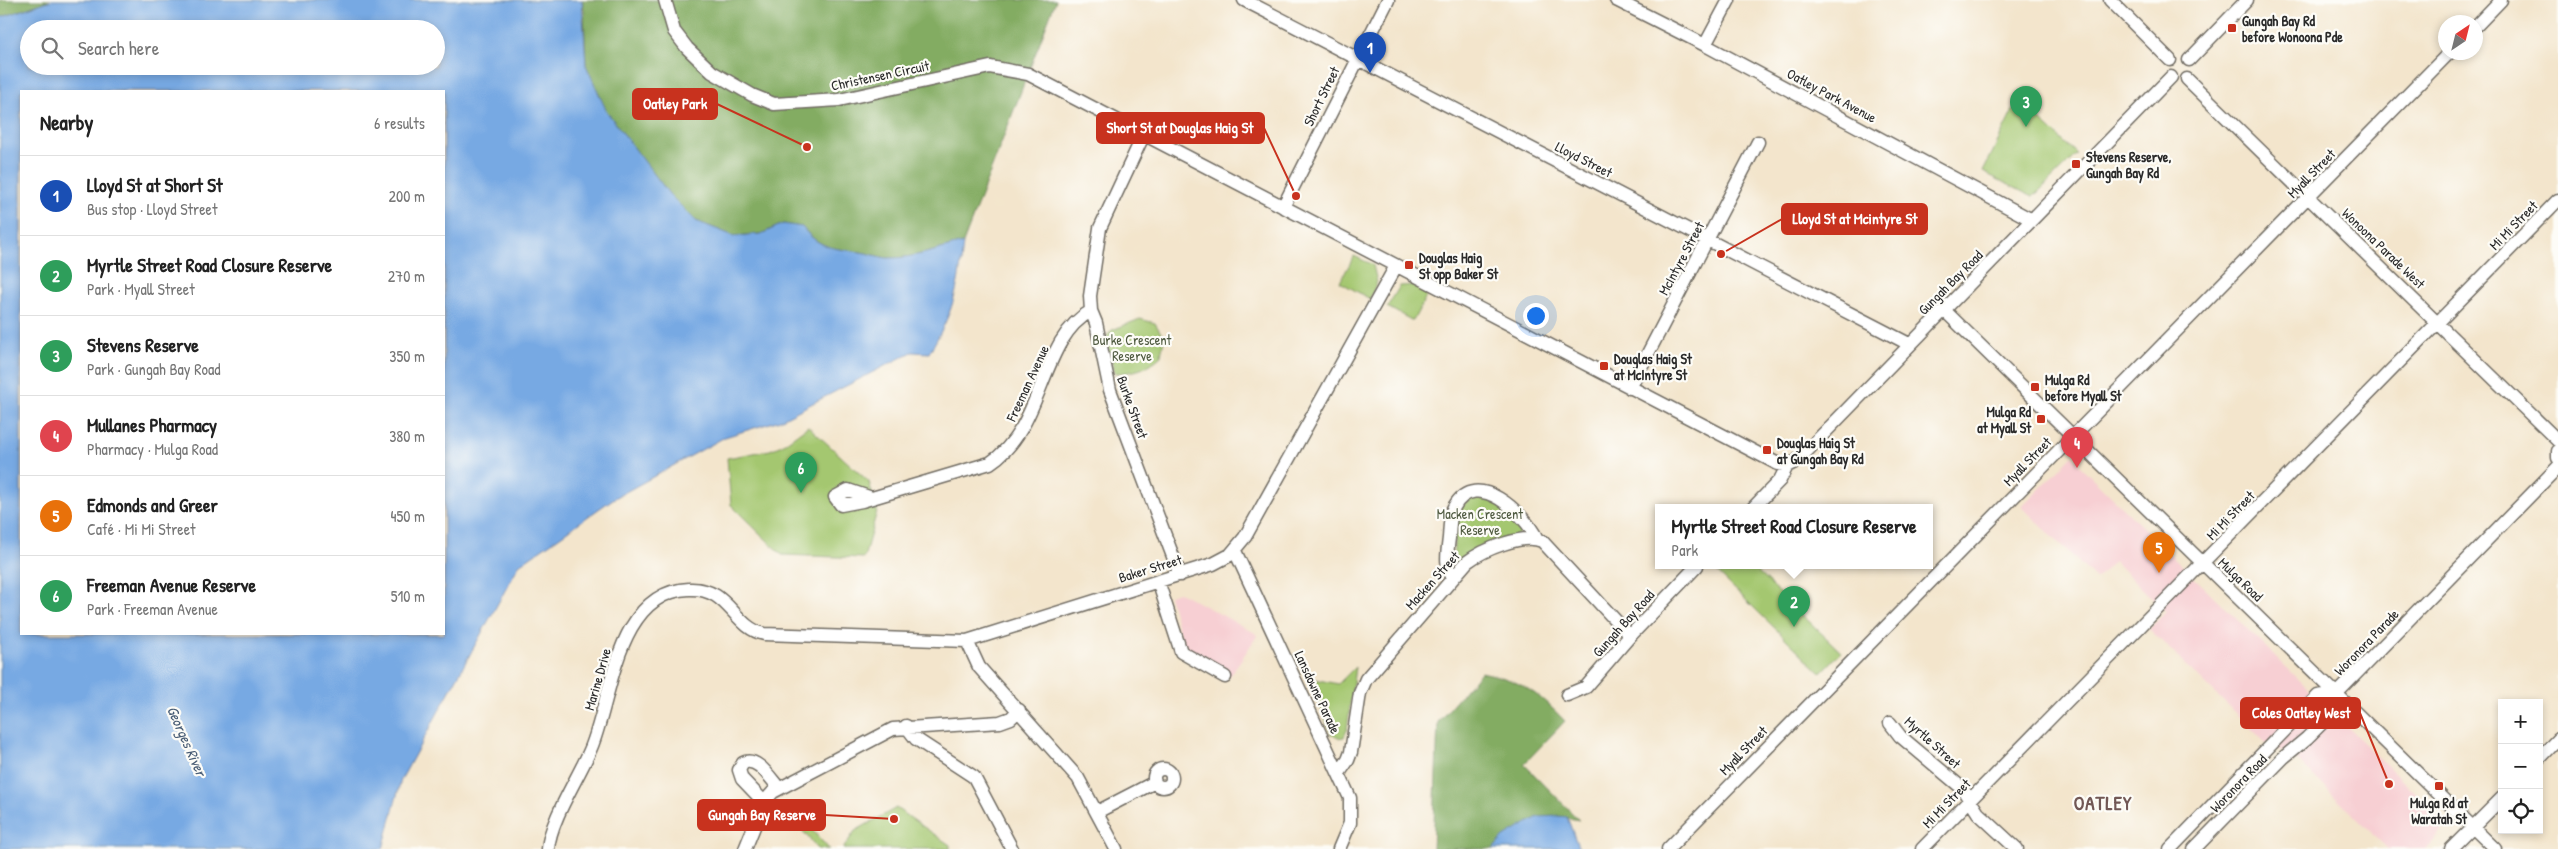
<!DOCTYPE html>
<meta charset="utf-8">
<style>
body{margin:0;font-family:"Patrick Hand",sans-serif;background:#f2f2f2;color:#222}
.controls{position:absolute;right:15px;bottom:15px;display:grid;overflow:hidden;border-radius:0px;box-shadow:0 2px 8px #0003}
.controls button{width:45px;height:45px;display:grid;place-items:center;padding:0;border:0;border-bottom:1px solid #e0e0e0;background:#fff;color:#222;font:25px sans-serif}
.compass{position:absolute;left:2438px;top:15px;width:45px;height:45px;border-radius:50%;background:#fff;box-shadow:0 2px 8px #0003;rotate:35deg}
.you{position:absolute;left:1535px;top:315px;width:18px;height:18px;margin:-12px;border:4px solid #fff;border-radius:50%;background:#1a73e8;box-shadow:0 0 0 8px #1a73e833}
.badge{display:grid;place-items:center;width:32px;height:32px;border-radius:50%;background:#c8321e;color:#fff;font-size:16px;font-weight:700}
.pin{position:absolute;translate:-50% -41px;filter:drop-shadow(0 1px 2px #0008)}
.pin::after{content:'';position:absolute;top:26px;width:18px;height:15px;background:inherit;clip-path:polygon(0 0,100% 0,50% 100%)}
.popup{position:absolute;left:1655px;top:504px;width:278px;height:65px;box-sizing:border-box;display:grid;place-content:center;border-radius:0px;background:#fff;filter:drop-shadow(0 1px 4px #0005);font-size:16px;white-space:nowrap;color:#767676}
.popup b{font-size:19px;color:#222}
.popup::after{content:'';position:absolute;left:50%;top:100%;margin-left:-10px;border:10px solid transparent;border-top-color:#fff}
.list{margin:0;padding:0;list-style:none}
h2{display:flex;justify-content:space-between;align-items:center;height:65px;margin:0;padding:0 20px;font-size:21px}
h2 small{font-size:16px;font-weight:400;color:#767676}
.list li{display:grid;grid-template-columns:32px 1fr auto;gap:15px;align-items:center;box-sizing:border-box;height:80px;padding:0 20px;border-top:1px solid #e0e0e0}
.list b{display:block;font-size:19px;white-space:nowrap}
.list p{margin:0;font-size:16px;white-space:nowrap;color:#767676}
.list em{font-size:16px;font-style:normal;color:#767676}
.icon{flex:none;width:28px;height:28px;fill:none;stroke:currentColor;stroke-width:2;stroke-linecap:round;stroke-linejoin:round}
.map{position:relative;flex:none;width:2558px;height:849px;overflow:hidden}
.search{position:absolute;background:#fff;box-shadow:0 2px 8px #0003;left:20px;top:20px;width:425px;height:55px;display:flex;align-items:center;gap:12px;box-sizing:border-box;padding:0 18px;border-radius:28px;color:#767676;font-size:19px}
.panel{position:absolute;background:#fff;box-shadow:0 2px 8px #0003;left:20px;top:90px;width:425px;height:545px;border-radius:0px}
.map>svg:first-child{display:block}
.built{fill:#f7cfd3}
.green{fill:#a4c770;stroke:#68794e}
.forest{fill:#83ac62;stroke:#576c46}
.water{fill:#77a9e3;stroke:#516a87;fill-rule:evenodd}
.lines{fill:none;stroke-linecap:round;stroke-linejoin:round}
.minor-casing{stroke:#716c63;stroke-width:15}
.minor{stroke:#fff;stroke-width:12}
.poi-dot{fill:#c8321e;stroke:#fdfcf7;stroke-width:2}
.labels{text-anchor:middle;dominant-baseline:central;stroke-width:4.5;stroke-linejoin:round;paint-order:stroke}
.poi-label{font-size:14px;font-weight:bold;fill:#2b2b2b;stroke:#fdfcf7;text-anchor:start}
.street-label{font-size:14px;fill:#2b2b2b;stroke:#fdfcf7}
.park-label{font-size:14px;fill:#4f5a40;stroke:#fdfcf7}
.water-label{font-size:15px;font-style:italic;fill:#495d75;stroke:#fdfcf7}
.district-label{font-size:19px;font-weight:bold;letter-spacing:1px;fill:#725855;stroke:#fdfcf7}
.leader{fill:none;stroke:#c8321e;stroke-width:2}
.callout-dot{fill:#c8321e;stroke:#fdfcf7;stroke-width:2}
.callout{fill:#c8321e;stroke:#c8321e;stroke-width:2}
.callout-label{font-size:15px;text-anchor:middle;font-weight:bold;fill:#fff}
</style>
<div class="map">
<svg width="2558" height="849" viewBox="0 0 2558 849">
<rect width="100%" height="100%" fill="#fdfcf7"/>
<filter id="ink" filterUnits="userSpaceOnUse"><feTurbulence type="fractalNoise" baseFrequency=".02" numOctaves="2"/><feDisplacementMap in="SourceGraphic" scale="10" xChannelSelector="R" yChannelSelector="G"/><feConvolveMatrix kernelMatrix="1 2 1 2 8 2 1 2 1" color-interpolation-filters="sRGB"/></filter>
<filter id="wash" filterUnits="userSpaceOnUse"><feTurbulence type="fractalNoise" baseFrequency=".0096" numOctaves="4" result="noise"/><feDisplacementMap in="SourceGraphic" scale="20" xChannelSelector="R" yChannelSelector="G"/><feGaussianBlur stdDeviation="1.12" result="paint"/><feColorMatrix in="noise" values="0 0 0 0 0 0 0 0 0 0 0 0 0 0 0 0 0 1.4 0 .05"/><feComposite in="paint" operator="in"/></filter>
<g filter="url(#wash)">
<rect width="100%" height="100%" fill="#f3e5cc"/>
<path class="built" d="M2073,455L2079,465L2448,825L2425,849H2388L2293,756L2267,744L2149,629L2166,612L2114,561L2096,579L2022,507Z
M1179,592L1255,633L1257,636L1230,676L1184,651L1169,595Z"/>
<path class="green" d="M2018,100L2077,154L2033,197L1983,172Z
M1354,256L1373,265L1377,282L1370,299L1340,282Z
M1413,285L1428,293L1413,321L1387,307L1400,286Z
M1140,319L1155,323L1164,338L1161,356C1147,369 1134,373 1115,373L1104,340L1112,330Z
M808,426L869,482L877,511L864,558L782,555L731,505L727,458L770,450L782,445Z
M1471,497L1494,500L1517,522L1520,534L1476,548L1455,566L1453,565L1455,517L1457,511Z
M1717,566H1751L1841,652L1821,673L1714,569Z
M1355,667L1347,730L1344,737L1338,738L1331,734L1309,678L1338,684Z
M788,803L829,849H818L784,809Z
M896,808L950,845V849H843L855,831Z"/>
<path class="forest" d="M0,0H50L0,18Z
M582,0H1056L963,243C939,249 912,259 887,258C878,257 869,253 860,252C833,248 820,249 802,227L783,224L761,234L734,236L696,221L670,195L607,113L586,65L584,9Z
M1481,672C1521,680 1537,692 1565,721L1524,764L1579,820L1558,816L1504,837L1493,849H1433L1438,722Z"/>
<path class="water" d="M51,0H582L586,65L607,112L670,195L696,221L734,236L761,234L783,224L802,227C820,249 833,248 860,252C869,253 878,257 887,258C912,259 939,249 963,243C959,289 953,313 929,353L912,352L780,420L725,437L613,499L519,565L401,780L383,849H0V18ZM29,29H436V66H29ZM21,91H444V634H21Z
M1558,816L1567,817L1579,849H1493L1504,837L1538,817Z"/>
</g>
<g filter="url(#ink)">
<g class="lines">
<g class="minor-casing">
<path id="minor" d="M665,0L674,31L687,48L712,72L752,95L774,104L839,100L990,67L1028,74L1778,464L1787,466
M1244,0L1909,344
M1616,0L1705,45L2032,220
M2110,0L2170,60
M2476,26L2501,0
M1705,45L1729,0
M2189,60L2247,0
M2187,79L2558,441
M1144,134L1100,228L1090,296L1091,311L1096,323L1110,390L1180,575
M1283,207L1388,0
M1944,310L2495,849
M1630,388L1758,142
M2558,451V458
M872,498L848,490L835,497L841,505L862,501L990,463C1045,427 1039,339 1091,311
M1753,508L1780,480L1787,466L1797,461L2171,77
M1235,551L1350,798V823L1339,849
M1452,579C1445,563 1447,555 1449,538C1450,528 1449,516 1454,507C1476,467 1525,514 1537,539
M1158,581L1181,652L1225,677
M967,641L979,667L1078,778L1116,849
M1567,695L1586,687L1630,636L1697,566
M1890,723L1900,736L1962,788L1978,813L2017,849
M906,726L916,739L974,777L1012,849
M2539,759L2558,739
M1154 778a9 9 0 1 1 18 0a9 9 0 1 1-18 0Z
M1339,773L1348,760L1351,752L1360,693L1366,679L1467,562C1483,550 1522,533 1542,541L1630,636
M764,802L742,779L739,770L743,763C757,756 770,778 779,788
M1097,812L1155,782
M548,849C550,820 579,777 591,748C612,698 616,592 689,589C729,587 733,627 764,634L967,641L1213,564L1230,555L1245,537L1396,266
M745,849L764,802L773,792L893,729L1000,722L1011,718L1019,710
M1668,849L2450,52
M1922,849L2558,200
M2170,849L2318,696L2337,693L2558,467
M2194,849L2283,758L2307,738L2333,712L2337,693
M2451,849L2502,798"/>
</g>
<use href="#minor" class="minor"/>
</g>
</g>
<g class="poi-dot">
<rect x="2227" y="23" width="10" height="10" rx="2.5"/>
<rect x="2071" y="159" width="10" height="10" rx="2.5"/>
<rect x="1404" y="260" width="10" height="10" rx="2.5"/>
<rect x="1599" y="361" width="10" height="10" rx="2.5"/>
<rect x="2030" y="382" width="10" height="10" rx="2.5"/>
<rect x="2036" y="414" width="10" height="10" rx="2.5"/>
<rect x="1762" y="445" width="10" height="10" rx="2.5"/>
<rect x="2434" y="781" width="10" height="10" rx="2.5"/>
</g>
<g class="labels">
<g class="poi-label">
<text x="2242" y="20">Gungah Bay Rd<tspan x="2242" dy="16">before Wonoona Pde</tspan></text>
<text x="2086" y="156">Stevens Reserve,<tspan x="2086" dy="16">Gungah Bay Rd</tspan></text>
<text x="1419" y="257">Douglas Haig<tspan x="1419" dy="16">St opp Baker St</tspan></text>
<text x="1614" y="358">Douglas Haig St<tspan x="1614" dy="16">at McIntyre St</tspan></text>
<text x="2045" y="379">Mulga Rd<tspan x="2045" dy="16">before Myall St</tspan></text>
<text x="2031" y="411" text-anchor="end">Mulga Rd<tspan x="2031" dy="16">at Myall St</tspan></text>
<text x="1777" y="442">Douglas Haig St<tspan x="1777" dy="16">at Gungah Bay Rd</tspan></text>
<text x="2439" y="802" text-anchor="middle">Mulga Rd at<tspan x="2439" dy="16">Waratah St</tspan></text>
</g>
<g class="street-label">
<text transform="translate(880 75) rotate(-12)">Christensen Circuit</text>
<text transform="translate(1832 95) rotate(28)">Oatley Park Avenue</text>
<text transform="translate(1321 96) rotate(-64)">Short Street</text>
<text transform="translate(1584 159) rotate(27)">Lloyd Street</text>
<text transform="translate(2311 173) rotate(-46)">Myall Street</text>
<text transform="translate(2513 225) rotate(-46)">Mi Mi Street</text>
<text transform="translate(2384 248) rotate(44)">Wonoona Parade West</text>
<text transform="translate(1681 258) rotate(-62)">McIntyre Street</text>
<text transform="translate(1950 282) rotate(-45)">Gungah Bay Road</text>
<text transform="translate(1027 383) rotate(-65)">Freeman Avenue</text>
<text transform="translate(1133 407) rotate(70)">Burke Street</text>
<text transform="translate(2027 461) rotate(-46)">Myall Street</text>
<text transform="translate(2230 515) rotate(-46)">Mi Mi Street</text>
<text transform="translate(1150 568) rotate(-17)">Baker Street</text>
<text transform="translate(2241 579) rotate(44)">Mulga Road</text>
<text transform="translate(1432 580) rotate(-48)">Macken Street</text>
<text transform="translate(1623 623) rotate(-48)">Gungah Bay Road</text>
<text transform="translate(2366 642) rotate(-46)">Woronora Parade</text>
<text transform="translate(597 679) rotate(-74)">Marine Drive</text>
<text transform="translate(1318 692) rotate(65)">Lansdowne Parade</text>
<text transform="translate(1933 742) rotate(42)">Myrtle Street</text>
<text transform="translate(1743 750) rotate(-46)">Myall Street</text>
<text transform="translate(2238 783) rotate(-46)">Woronora Road</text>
<text transform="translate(1946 803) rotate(-46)">Mi Mi Street</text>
</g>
<g class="park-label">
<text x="1132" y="339">Burke Crescent<tspan x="1132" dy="16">Reserve</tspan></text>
<text x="1480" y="513">Macken Crescent<tspan x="1480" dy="16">Reserve</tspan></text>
</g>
<g class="water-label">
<text transform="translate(187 741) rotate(66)">Georges River</text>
</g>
<g class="district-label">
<text x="2103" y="803">OATLEY</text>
</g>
</g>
<path class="leader" d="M807 147L717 104M1296 196L1264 128M1721 254L1782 219M2389 784L2360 713M894 819L825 815"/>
<g class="callout-dot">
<circle cx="807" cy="147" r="5"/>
<circle cx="1296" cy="196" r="5"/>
<circle cx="1721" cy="254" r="5"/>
<circle cx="2389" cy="784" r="5"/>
<circle cx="894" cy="819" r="5"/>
</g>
<g class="callout">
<rect x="633" y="89" width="84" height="30" rx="5"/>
<rect x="1097" y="113" width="167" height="30" rx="5"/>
<rect x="1782" y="204" width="145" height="30" rx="5"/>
<rect x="2241" y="698" width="119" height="30" rx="5"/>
<rect x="698" y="800" width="127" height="30" rx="5"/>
</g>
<g class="callout-label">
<text x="675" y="109">Oatley Park</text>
<text x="1180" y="133">Short St at Douglas Haig St</text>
<text x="1855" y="224">Lloyd St at Mcintyre St</text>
<text x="2301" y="718">Coles Oatley West</text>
<text x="762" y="820">Gungah Bay Reserve</text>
</g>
</svg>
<div class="controls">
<button>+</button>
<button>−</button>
<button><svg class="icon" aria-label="locate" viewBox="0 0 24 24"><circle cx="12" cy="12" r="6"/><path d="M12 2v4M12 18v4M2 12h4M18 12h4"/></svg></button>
</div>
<svg class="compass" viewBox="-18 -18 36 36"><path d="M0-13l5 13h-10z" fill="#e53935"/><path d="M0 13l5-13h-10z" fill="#767676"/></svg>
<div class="you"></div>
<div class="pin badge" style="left:1370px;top:73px;background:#1a4fb4">1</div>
<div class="pin badge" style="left:1794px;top:627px;background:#2e9e5b">2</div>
<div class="popup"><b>Myrtle Street Road Closure Reserve</b>Park</div>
<div class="pin badge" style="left:2026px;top:127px;background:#2e9e5b">3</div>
<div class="pin badge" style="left:2077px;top:468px;background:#e0444e">4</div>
<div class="pin badge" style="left:2159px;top:573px;background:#e8710a">5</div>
<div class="pin badge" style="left:801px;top:493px;background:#2e9e5b">6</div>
<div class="search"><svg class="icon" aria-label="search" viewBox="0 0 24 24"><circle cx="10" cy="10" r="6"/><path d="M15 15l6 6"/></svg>Search here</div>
<section class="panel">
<h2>Nearby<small>6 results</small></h2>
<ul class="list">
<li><span class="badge" style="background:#1a4fb4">1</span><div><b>Lloyd St at Short St</b><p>Bus stop · Lloyd Street</p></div><em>200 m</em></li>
<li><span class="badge" style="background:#2e9e5b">2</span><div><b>Myrtle Street Road Closure Reserve</b><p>Park · Myall Street</p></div><em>270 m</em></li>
<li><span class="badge" style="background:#2e9e5b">3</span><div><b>Stevens Reserve</b><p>Park · Gungah Bay Road</p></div><em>350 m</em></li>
<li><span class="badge" style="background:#e0444e">4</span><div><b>Mullanes Pharmacy</b><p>Pharmacy · Mulga Road</p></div><em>380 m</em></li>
<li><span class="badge" style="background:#e8710a">5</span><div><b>Edmonds and Greer</b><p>Café · Mi Mi Street</p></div><em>450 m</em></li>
<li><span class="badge" style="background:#2e9e5b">6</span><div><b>Freeman Avenue Reserve</b><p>Park · Freeman Avenue</p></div><em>510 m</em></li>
</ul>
</section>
</div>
